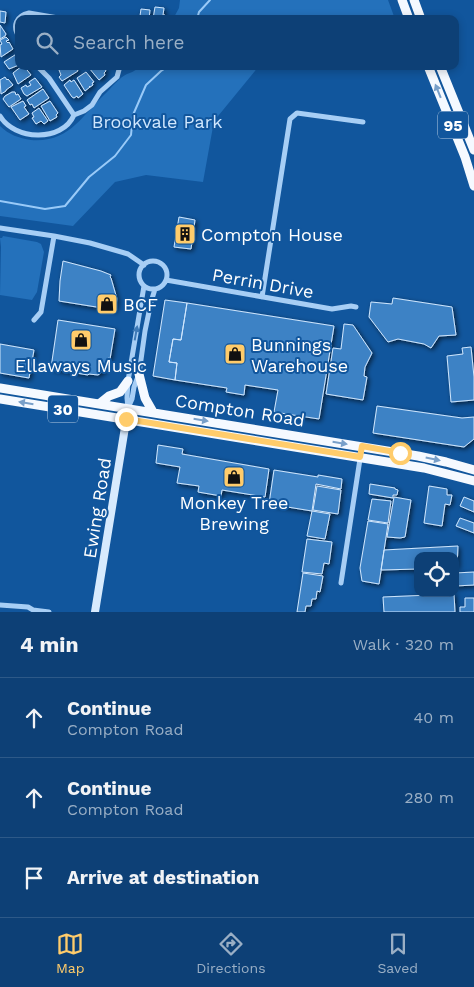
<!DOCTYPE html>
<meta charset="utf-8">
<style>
body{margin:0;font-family:"Work Sans",sans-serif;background:#16477b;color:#f1f3f6}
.controls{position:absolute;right:15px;bottom:15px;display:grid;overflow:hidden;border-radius:10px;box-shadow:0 2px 8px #0003}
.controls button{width:45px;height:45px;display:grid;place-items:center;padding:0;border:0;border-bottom:1px solid #2d5988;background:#0d4076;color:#f1f3f6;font:25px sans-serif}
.stop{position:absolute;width:15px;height:15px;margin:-11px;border:4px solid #ffcc6b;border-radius:50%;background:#fff}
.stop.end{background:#ffcc6b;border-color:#fff;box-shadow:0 1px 5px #0008}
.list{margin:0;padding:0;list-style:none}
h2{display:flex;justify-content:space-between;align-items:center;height:65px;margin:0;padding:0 20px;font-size:21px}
h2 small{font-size:16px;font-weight:400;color:#9aafc5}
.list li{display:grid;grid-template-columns:32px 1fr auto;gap:15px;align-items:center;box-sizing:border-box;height:80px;padding:0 20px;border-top:1px solid #2d5988}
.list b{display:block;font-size:19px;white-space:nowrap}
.list p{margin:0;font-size:16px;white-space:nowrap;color:#9aafc5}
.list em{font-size:16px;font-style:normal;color:#9aafc5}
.icon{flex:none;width:28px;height:28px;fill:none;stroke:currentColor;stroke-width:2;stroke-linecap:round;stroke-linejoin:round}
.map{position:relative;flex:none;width:474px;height:612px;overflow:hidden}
.search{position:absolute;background:#0d4076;box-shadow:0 2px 8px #0003;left:15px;right:15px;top:15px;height:55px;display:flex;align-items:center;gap:12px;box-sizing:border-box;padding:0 18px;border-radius:10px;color:#9aafc5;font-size:19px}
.sheet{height:305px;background:#0d4076}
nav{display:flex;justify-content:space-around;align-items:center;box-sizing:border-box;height:70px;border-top:1px solid #2d5988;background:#0d4076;font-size:14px;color:#9aafc5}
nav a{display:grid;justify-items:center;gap:2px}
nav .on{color:#ffcc6b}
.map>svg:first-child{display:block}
.green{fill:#2471bb}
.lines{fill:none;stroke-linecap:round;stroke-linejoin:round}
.stream{stroke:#99caf8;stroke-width:2}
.building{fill:#3e82c5;stroke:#d0e7fe;filter:url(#shadow)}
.minor{stroke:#a7cef5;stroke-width:5}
.secondary{stroke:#d7eafd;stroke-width:8}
.primary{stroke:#f5f9ff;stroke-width:9}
.oneway{fill:#789fc9}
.oneway2{fill:#3e7ab7}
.route{stroke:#ffcc6b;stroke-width:6}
.labels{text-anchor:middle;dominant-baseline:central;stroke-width:4;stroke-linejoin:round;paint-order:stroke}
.shield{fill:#11569d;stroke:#b8cce2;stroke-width:1}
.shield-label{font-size:16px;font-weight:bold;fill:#fff}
.park-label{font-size:18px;fill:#d0e7fe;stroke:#11569d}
.poi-label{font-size:18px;fill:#fff;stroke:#11569d;text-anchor:start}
.street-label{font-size:18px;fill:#fff;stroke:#11569d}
</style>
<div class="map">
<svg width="474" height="612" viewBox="0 0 474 612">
<defs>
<filter id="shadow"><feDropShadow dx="2" dy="2" stdDeviation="2.5" flood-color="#0009"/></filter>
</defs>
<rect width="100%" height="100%" fill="#11569d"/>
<path class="green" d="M180,0H388L395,19H173L179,8Z
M141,66H259L214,121L203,182L146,175L115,182L73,226L0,216V126C9,135 19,138 31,140C70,143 82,115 107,92C113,86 120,77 127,74C133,72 136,70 141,66Z
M3,236L37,242L41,244L44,252L37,292L32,300L0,295L1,247L0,238H2Z"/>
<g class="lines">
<path class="stream" d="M197,19L199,12L210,0
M0,201L45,209L65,206L89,177L115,156L131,135L133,115L146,85L161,71L169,66"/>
</g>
<path class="building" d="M155,7L164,8L163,15H165L164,19H153Z
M141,9L150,10L149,19H138L139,15L140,16Z
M0,11L6,12L5,23L0,22Z
M0,25L6,34L5,36L0,39Z
M6,37L9,40L6,41L8,43L9,42L13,49L1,57L0,45L2,44L0,40Z
M18,53L19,65L9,69L4,62Z
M22,66H24L31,75L18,84L13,73Z
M66,66H75L78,71L62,81L59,77L61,75L59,70Z
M92,66H103L106,71L104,73L105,75L99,80L89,68Z
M86,72L94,82L92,83L93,85L90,87L89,86L90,87L85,91L77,78Z
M5,77L7,80L8,79L13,85L6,90V91L1,94L0,80Z
M35,78L42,87L27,96L24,94L21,88L26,85L27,87L31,85L29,82Z
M70,80L71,82L74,80L83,94L78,98L77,96L74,98L72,97L64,85Z
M43,89L49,98L34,108L32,104L30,105L27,100Z
M12,92H15L16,95L18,94L21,99L9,107L3,99L5,96Z
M23,101L26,106L24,107L29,114L20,120L11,107Z
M50,101L58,113L56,115L57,117L50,121L41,106Z
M39,108L48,121L44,124L41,121L36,124L32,118L34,117L32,113Z
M179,217L195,220L191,249L174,247Z
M63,261L101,271L111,275L110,277L111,278L117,299L115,310L59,301L60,281Z
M393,298L452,307L456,335L439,336L431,348L424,344L398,339L388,342L369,317L371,302L392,304Z
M165,300L187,303L181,340L173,339L169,362L177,363L175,380L153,376Z
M187,303L334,326L319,419L274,412L278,390L245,385L244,395L226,392L227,388L175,380L177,363L169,362L173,339L181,340Z
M58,320L115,329L110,359L108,358L106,369L98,375L89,374L88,375L53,369V368H51Z
M344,324L353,325L372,353L365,367L364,376L367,377L363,400L326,394L333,348L341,349Z
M0,344L34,350L29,378L0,373Z
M471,347L474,377V400L451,402L447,356L463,354L462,348Z
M377,406L462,418L474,417V439L464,447L373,433Z
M158,445L183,449L182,454L269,469L265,497L222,490L221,496L198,492L199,486L177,483L180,467L156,463Z
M274,470L318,477V475L342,479L341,489L316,484L312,511L269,504Z
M370,484L395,488V489L398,490L397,495H393V498L369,494Z
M317,486L341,490L338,514L313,510Z
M429,486L447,489V495H452L450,505L445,504L442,526L424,523Z
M394,497L411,500L405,537L400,538L387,537Z
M464,497L474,501V512L460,506Z
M372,499L391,501L388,523L368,520Z
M312,511L330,514L325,539L307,536Z
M460,518L474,523V533L456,526Z
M368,521L388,524L379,584L362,581L360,568Z
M307,539L332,542L329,564L324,563L322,574L302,572Z
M458,546L457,567H455V556H418V569L381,570L384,550Z
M474,572V585L455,586V573Z
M303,573L323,576L320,592L317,591L316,599H312L311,606H306L305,612H297Z
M454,594L455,612H384L383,597Z
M465,598H474V612H460V607H465Z"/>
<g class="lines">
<path class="minor" d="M19,37C12,26 16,16 29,13L64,19
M37,66L49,78L74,115
M0,116C14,140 62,143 74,115L84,111L92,105L100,92L117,77L120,66
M0,228L54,236L90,243L128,254L144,265
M139 275a14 14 0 1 1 28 0a14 14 0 1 1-28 0Z
M166,280L332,309L351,306L356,307
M262,297L290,119L297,113L363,122
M34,320L41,312L54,236
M128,408L127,398L128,381L144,286
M128,408L132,399L134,387L139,374L145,331L151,302L155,289
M341,583L362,446
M0,605L28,607L33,610L49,612"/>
<path class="secondary" d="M95,612L127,415"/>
<path class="primary" d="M402,0L409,19
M414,0L421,19
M428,66L465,157L474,186
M440,66L474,150
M139,374L145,398L153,412
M0,388L418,456L446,462L474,470
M0,399L424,468L474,481
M99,404L109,396L120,392L128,381"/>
</g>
<defs><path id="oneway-solid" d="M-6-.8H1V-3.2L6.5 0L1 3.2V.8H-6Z" transform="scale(1.25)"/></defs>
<g class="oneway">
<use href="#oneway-solid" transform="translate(438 91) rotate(-112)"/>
<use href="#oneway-solid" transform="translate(26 403) rotate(-171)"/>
<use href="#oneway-solid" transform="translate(201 420) rotate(9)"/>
<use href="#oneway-solid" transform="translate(340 443) rotate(9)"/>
<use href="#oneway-solid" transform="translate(433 459) rotate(12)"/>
</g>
<use class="oneway2" href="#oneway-solid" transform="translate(136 333) rotate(-80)"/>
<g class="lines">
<path class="route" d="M126,419L360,457L362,446L400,453"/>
</g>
<defs>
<g id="building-square" transform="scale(1.125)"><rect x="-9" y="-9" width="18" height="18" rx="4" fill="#ffcc6b" stroke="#11569d"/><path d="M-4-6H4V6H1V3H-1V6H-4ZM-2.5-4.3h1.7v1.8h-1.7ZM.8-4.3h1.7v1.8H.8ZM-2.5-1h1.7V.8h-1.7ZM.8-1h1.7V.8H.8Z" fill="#111"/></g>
<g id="shop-square" transform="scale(1.125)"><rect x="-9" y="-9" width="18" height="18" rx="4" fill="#ffcc6b" stroke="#11569d"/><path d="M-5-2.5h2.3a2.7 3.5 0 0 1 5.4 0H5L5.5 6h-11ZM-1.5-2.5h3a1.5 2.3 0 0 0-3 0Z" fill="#111"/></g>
</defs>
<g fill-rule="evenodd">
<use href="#building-square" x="185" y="234"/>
<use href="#shop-square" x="107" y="304"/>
<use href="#shop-square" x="81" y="340"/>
<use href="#shop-square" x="235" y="354"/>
<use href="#shop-square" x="234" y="477"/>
</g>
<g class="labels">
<g class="shield">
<rect x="438" y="111.5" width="30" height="27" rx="4"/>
<rect x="48" y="395.5" width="30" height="27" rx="4"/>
</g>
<g class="shield-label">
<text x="453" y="125">95</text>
<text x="63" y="409">30</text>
</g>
<g class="park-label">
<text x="157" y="121">Brookvale Park</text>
</g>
<g class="poi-label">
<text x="201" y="234">Compton House</text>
<text x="123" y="304">BCF</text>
<text x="251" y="344">Bunnings<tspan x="251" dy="21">Warehouse</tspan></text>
<text x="81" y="365" text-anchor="middle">Ellaways Music</text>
<text x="234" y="502" text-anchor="middle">Monkey Tree<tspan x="234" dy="21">Brewing</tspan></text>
</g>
<g class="street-label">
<text transform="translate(263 283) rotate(10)">Perrin Drive</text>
<text transform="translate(240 410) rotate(9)">Compton Road</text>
<text transform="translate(97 508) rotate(-81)">Ewing Road</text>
</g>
</g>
</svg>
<div class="controls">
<button><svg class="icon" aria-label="locate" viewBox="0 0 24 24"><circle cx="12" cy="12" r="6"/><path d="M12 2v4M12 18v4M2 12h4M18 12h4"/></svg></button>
</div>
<div class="stop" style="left:400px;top:453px"></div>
<div class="stop end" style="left:126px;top:419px"></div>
<div class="search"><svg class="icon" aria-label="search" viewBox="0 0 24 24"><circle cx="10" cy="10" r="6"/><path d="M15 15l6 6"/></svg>Search here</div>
</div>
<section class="sheet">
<h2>4 min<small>Walk · 320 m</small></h2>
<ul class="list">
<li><svg class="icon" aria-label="ahead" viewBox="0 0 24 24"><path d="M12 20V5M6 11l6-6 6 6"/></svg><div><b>Continue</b><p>Compton Road</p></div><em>40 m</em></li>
<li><svg class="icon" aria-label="ahead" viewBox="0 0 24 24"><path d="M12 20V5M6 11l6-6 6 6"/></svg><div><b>Continue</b><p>Compton Road</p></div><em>280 m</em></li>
<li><svg class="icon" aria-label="arrive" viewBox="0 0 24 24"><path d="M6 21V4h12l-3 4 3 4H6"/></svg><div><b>Arrive at destination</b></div></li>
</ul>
</section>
<nav>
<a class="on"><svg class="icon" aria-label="map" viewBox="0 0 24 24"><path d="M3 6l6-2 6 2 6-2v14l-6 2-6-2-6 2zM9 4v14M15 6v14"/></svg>Map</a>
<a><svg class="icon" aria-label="directions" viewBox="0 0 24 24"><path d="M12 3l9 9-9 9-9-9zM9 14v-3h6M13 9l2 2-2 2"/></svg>Directions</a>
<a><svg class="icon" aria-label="saved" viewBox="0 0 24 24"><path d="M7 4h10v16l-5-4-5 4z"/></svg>Saved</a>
</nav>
